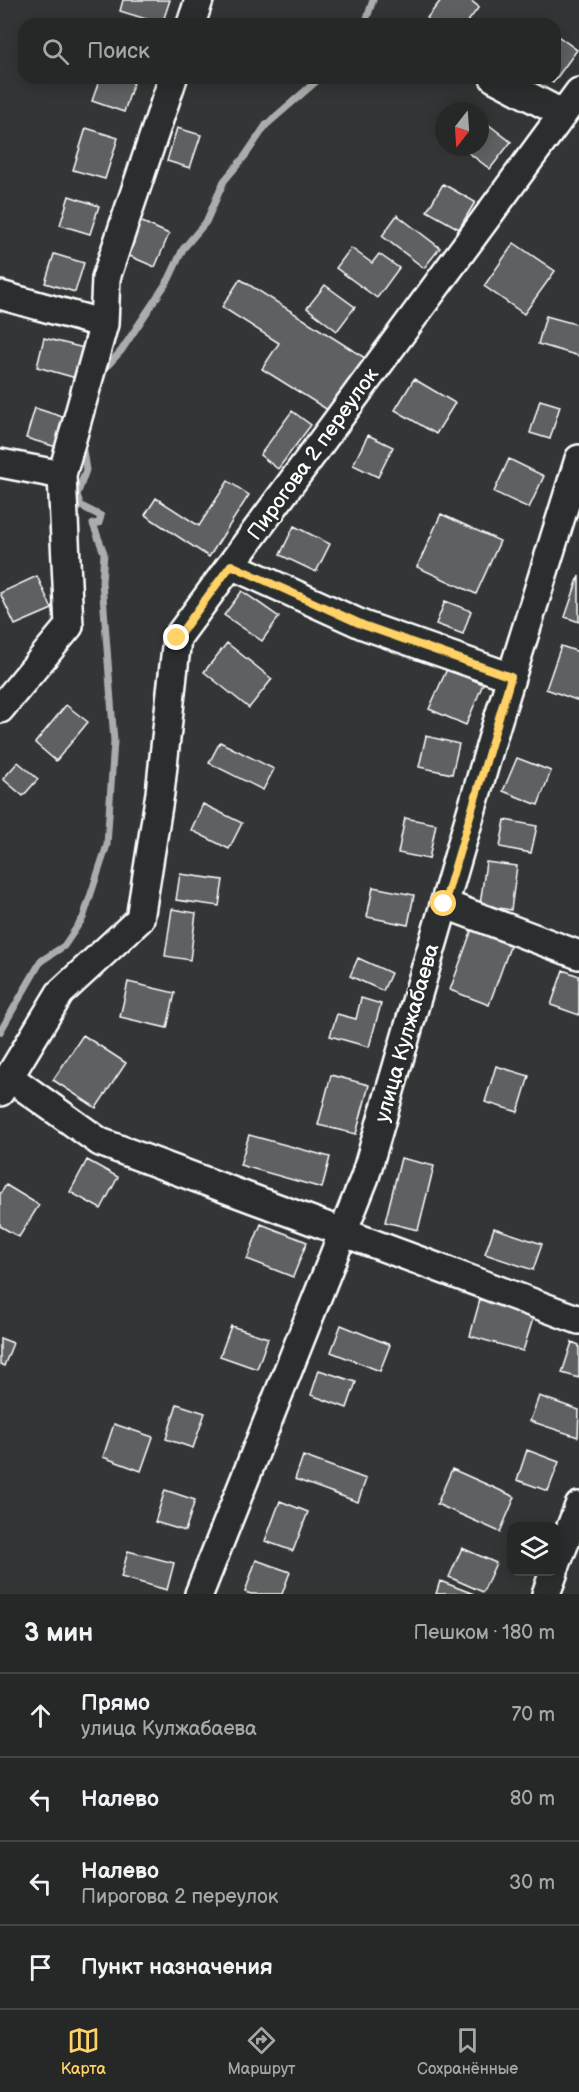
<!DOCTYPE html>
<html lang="ru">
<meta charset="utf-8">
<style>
body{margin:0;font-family:"Balsamiq Sans",sans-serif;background:#323434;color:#f1f3f6}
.controls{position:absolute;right:18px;bottom:18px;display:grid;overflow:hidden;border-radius:12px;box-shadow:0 3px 15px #0003}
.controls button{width:54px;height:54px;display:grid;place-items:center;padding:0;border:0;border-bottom:2px solid #424445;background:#262828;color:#f1f3f6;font:30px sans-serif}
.compass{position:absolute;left:435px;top:102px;width:54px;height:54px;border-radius:50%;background:#262828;box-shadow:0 3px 15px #0003;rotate:197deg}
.stop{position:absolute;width:18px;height:18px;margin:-14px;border:4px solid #ffd166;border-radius:50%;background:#fff}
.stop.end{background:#ffd166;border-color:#fff;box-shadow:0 2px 6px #0008}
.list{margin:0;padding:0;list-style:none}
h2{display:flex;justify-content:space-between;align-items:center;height:78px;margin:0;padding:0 24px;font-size:26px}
h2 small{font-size:20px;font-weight:400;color:#a4a6a8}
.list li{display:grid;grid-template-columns:39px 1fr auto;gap:18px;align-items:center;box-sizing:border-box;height:84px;padding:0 24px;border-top:2px solid #424445}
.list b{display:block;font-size:22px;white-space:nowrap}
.list p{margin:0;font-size:20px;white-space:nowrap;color:#a4a6a8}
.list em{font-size:20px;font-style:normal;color:#a4a6a8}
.icon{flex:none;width:33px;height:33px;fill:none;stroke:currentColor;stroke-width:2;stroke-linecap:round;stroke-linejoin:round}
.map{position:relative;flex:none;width:579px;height:1594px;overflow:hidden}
.search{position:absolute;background:#262828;box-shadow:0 3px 15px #0003;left:18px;right:18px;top:18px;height:66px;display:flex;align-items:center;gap:15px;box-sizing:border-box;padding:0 21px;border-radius:18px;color:#a4a6a8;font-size:22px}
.sheet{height:414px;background:#262828}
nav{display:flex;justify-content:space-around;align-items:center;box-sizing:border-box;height:84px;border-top:2px solid #424445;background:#262828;font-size:16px;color:#a4a6a8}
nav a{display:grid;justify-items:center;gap:3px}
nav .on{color:#ffd166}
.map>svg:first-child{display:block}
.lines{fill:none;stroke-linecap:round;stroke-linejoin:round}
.stream{stroke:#abacad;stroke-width:7}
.building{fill:#5f6162;stroke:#fff;stroke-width:1.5}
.minor-casing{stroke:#fff;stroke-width:32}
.minor{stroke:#2a2d2e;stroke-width:27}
.route{stroke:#ffd166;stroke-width:8}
.labels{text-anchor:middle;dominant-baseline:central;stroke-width:4.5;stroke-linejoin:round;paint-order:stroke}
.street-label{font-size:21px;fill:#fff;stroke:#2a2d2e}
</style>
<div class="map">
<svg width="579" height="1594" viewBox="0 0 579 1594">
<rect width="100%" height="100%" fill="#333536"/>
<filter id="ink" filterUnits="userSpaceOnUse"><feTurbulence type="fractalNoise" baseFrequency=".0167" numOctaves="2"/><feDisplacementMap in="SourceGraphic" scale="12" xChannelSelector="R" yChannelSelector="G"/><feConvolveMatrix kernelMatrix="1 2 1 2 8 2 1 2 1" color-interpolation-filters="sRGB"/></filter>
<g filter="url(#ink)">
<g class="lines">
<path class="stream" d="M365,24L373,0
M100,374L121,351L169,279L183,249L206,222L224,181L245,156L266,125L320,78
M0,1032L41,961L64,946L83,918L107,845L114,741L102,582L104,553L93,524L99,523L101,516L81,506L77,495L86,470L82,444"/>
</g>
<path class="building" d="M123,0H170L162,24L120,11Z
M441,0H470L479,7L466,24H434L427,18Z
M555,34L577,50L553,83L546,78H555Z
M100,78H124L134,81L124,112L92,101Z
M480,118L511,142L490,169L461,147H480Z
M86,128L118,138L105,179L73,170Z
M177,128L201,135L190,168L167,161Z
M443,184L475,202L459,229L427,211Z
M69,196L99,206L90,234L60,225Z
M397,215L440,248L424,268L382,236Z
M140,221L169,234L155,267L125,254Z
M514,243L555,271L524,314L484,286Z
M351,248L372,263L379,254L399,268L377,298L336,268Z
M54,254L84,263L75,292L45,283Z
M240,279L365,358L331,412L262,369L279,343L222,307Z
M325,285L355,307L337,331L307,308Z
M546,316L579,325V356L538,344Z
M44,338L84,348L76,378L37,367Z
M414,379L455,403L436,434L395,410Z
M540,400L560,406L550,439L530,433Z
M35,408L72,420L63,449L26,438Z
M292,411L311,425L278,469L260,455Z
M368,435L393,447L378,477L353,465Z
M509,459L544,476L529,508L494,492Z
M228,481L249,495L209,557L145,515L156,498L199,526Z
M441,514L500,541L476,594L417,567Z
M294,526L330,544L316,572L280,555Z
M37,576L52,609L15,625L0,593Z
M579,576V622L565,617Z
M242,591L279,617L262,641L224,615Z
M445,601L471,611L463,634L436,624Z
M227,643L272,679L249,708L204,672Z
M561,646L579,652V701L546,689Z
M447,669L483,684L466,725L429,709Z
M66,705L88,722L56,761L35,743Z
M426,736L459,744L452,774L419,767Z
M220,742L274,769L263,790L209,763Z
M517,758L551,771L538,805L503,791Z
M18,762L38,779L23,796L3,779Z
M203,804L242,823L229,849L191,830Z
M405,818L436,824L429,859L398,853Z
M505,820L537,826L531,853L500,847Z
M486,862L517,866L511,910L480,905Z
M180,874L223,880L219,906L176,900Z
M373,887L414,895L408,925L367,917Z
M172,909L196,913L190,960L165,956Z
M472,929L511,944L489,1005L450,990Z
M358,958L391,973L383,991L350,976Z
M563,970L579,976V1015L551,1005Z
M128,982L175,993L167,1028L120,1017Z
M361,998L381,1004L369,1047L330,1036L337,1014L356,1019Z
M83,1035L126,1063L96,1108L53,1080Z
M496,1066L529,1076L518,1112L485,1102Z
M331,1075L369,1085L356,1134L318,1125Z
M249,1135L330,1157L322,1188L240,1165Z
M401,1158L434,1166L418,1230L385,1222Z
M87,1160L118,1177L101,1209L70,1192Z
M6,1185L39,1205L19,1237L0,1226V1194Z
M261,1224L307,1242L293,1277L247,1259Z
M494,1228L542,1244L533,1270L485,1254Z
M481,1296L535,1312L523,1351L470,1336Z
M341,1325L390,1345L380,1371L331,1352Z
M231,1326L268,1338L257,1369L220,1356Z
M0,1338L13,1343L4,1366L0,1364Z
M572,1342L579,1345V1378L562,1373Z
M319,1370L356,1382L347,1408L311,1395Z
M539,1396L579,1410L578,1437L530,1421Z
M177,1404L205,1413L193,1448L166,1439Z
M114,1424L153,1437L141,1471L103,1457Z
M527,1450L559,1462L548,1491L517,1480Z
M303,1456L366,1479L358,1502L295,1479Z
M452,1469L515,1497L500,1532L437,1504Z
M165,1490L195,1500L185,1531L155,1522Z
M280,1501L308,1512L293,1551L265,1541Z
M462,1548L496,1563L483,1592L449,1577Z
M128,1551L174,1563L167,1590L121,1577Z
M256,1560L290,1572L282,1594H251L245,1592Z
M440,1581L474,1594H436Z"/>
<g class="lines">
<g class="minor-casing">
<path id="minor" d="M191,24L199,0
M494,78L563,114
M0,295L104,324
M0,463L62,475
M231,565L363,625L511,677
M0,709L69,626L62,475L104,324L106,278L173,78
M444,904L579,955
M9,1077L100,1142L579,1320
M0,1092L60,993L140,919L160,793L177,638L579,92
M556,1565L579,1506
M199,1594L365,1177L496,726L579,459
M546,1594L554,1572"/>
</g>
<use href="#minor" class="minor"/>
</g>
</g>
<g class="lines" filter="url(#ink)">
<path class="route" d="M177,638L231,565L363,625L511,677L444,904"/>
</g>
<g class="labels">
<g class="street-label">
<text transform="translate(313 454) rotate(-54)">Пирогова 2 переулок</text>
<text transform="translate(407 1033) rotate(-74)">улица Кулжабаева</text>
</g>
</g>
</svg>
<div class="controls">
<button><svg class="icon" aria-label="layers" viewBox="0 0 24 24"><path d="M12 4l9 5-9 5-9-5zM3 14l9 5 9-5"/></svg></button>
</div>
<svg class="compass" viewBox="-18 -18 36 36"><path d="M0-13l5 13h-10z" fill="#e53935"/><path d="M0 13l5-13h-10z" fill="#a4a6a8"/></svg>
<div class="stop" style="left:444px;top:904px"></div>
<div class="stop end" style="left:177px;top:638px"></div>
<div class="search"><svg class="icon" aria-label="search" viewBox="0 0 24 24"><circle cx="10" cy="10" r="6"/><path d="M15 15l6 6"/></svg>Поиск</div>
</div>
<section class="sheet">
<h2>3 мин<small>Пешком · 180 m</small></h2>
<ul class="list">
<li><svg class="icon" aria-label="ahead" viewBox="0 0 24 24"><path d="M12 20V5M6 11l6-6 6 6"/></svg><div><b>Прямо</b><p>улица Кулжабаева</p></div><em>70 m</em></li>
<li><svg class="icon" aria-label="left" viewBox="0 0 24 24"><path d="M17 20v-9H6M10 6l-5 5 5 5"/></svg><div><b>Налево</b></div><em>80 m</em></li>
<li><svg class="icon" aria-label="left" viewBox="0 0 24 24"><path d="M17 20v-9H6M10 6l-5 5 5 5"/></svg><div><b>Налево</b><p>Пирогова 2 переулок</p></div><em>30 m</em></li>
<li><svg class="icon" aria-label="arrive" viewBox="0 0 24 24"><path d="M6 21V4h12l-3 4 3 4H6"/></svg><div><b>Пункт назначения</b></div></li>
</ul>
</section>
<nav>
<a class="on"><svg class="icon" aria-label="map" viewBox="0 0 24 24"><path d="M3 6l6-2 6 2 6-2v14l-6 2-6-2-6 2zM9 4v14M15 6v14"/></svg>Карта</a>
<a><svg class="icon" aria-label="directions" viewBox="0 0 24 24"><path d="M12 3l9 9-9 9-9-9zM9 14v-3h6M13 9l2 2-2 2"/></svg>Маршрут</a>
<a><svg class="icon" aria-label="saved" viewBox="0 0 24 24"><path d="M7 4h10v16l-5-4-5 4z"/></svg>Сохранённые</a>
</nav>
